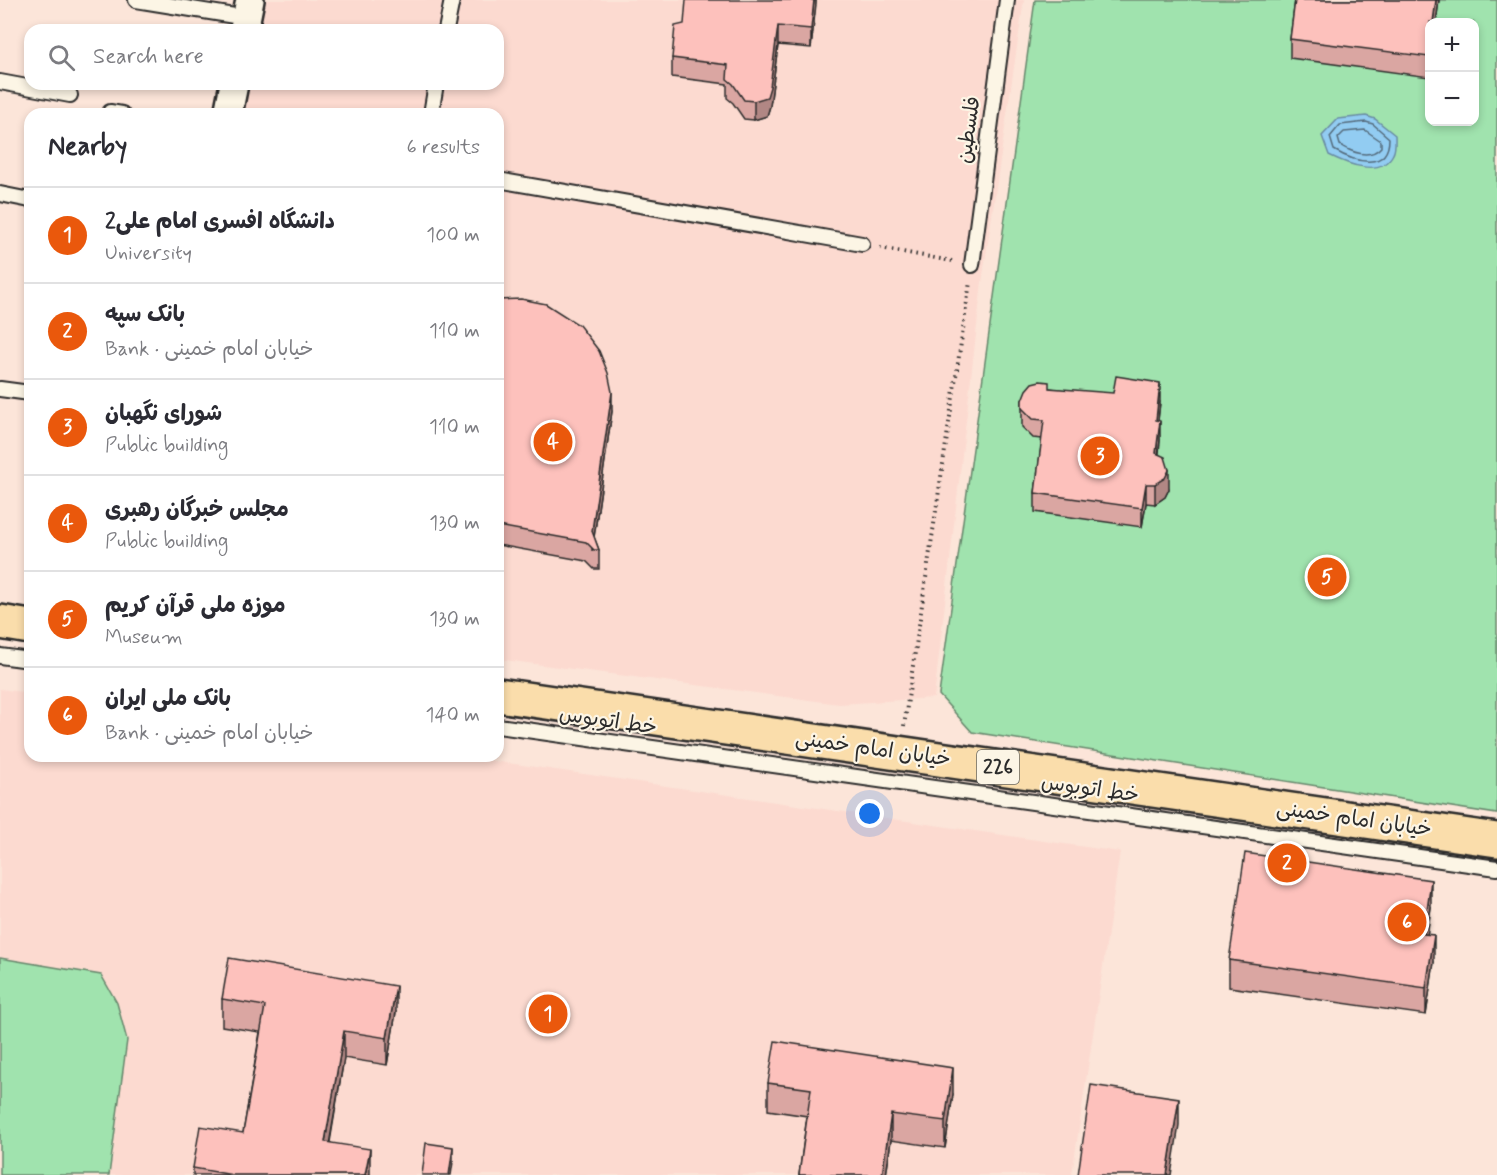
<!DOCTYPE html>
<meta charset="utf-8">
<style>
body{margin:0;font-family:Mynerve,"Playpen Sans Arabic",sans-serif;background:#f2f2f3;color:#2b2b33}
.controls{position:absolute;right:18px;top:18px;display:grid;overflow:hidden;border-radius:12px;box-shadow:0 3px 9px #0003}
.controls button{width:54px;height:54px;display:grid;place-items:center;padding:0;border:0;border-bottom:2px solid #e1e1e2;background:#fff;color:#2b2b33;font:30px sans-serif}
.you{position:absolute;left:870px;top:814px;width:21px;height:21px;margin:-15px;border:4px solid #fff;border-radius:50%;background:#1a73e8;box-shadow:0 0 0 9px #1a73e833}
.badge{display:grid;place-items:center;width:39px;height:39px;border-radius:50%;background:#ea580c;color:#fff;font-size:20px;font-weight:700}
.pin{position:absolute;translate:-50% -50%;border:3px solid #fff;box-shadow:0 2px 6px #0006}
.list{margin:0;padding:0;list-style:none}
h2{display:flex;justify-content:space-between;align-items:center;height:78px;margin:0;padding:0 24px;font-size:26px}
h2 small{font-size:20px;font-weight:400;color:#7c7c81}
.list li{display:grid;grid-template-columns:39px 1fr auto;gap:18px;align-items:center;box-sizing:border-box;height:96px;padding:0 24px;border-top:2px solid #e1e1e2}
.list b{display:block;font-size:22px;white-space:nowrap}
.list p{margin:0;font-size:20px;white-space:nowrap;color:#7c7c81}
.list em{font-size:20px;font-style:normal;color:#7c7c81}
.icon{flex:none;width:33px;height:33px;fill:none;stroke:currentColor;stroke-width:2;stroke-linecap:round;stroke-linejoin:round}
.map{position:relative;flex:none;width:1497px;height:1175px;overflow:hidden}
.search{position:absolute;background:#fff;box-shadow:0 3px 9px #0003;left:24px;top:24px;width:480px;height:66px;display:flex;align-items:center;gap:15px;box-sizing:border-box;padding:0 21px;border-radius:18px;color:#7c7c81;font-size:22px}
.panel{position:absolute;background:#fff;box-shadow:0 3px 9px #0003;left:24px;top:108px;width:480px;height:654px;border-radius:18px}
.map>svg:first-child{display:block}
.built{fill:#fcdad0}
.green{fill:#a0e3ae;stroke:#66876c;stroke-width:1.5;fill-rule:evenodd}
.water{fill:#92ccf2;stroke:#698ca2;stroke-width:1.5}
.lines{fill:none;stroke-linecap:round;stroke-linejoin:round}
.shore{stroke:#546b7b;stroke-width:1.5}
.lane-casing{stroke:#2b2b2b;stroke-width:18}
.street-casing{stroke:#2b2b2b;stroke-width:32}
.primary-casing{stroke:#2b2b2b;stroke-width:38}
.path{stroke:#2b2b2b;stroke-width:4;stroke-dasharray:1.5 4.5;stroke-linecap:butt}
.lane{stroke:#fcf5e5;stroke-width:14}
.street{stroke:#fcf5e5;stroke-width:27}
.primary{stroke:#faddab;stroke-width:33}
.wall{fill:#daa6a2;stroke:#2b2b2b;stroke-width:1.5}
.shaded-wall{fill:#b18784;stroke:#2b2b2b;stroke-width:1.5}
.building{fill:#fdc1bc;stroke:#2b2b2b;stroke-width:1.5}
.labels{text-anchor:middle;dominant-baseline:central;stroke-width:4.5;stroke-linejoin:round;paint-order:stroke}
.shield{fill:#fcf5e5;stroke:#6a6863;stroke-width:1.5}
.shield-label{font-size:20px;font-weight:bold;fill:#2b2b2b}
.street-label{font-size:21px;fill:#2b2b2b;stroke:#fcf5e5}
</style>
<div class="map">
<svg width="1497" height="1175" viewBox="0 0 1497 1175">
<rect width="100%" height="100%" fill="#fce5d9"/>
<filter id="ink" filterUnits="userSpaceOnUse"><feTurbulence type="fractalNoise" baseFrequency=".0167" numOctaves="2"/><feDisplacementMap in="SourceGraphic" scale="12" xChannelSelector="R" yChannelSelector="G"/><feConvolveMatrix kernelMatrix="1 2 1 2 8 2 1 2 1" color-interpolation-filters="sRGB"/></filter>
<g filter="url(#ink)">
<path class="built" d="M250,0H1024L982,282L934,698L839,704L498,659V114H228L234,84H498V30H244Z
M0,689L30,693V756H459L1120,852L1072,1175H0Z"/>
<path class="green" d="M1035,0H1497V814L972,732L939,695ZM1430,22H1474V122H1430Z
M0,958L101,975L117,1003L127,1040L109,1175H0Z"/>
<path class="water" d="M1366,116L1375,119L1395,135C1395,140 1396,149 1393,154C1381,178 1347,164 1329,155L1322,136L1338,119Z"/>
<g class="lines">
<path class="shore" d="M1366,122L1373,124L1389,138C1389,172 1354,162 1334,150L1330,137L1340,125Z
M1365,130L1381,141V147C1370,160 1351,152 1340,145L1338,138L1344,132Z"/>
<g class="lane-casing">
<path id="lane" d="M136,0L247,18
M446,30L452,0
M0,82L70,95
M110,112L122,114
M431,114L436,84
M498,180L862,244
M0,194L30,200
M972,265L1007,0
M0,389L30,393
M0,656L30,660
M498,726L1497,868"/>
</g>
<g class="street-casing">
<path id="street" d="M244,30L250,0
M228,114L234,84"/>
</g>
<g class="primary-casing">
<path id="primary" d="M0,622L30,627
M498,695L1497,840"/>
</g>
<path class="path" d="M880,248L952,261
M904,726L970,282"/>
<use href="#lane" class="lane"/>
<use href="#street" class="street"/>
<use href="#primary" class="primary"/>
</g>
<path class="wall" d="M816,0L811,48L778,45L770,106L767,116L754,120L744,119L733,103L727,98V84L672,77V58Z
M1295,0H1439L1429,77L1290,58V39Z
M498,300L612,411L594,537L599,550V569H594L586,561L498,545Z
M1049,388L1160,402L1158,420L1160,440L1159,454L1169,489L1165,497L1155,504L1146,503L1142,527L1035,512V493L1042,439L1033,438L1022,427V400Z
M1431,907L1427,934L1434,962L1426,1015L1229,987V960Z
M222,999L396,1012L387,1065L344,1058L330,1142L370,1175H193V1168L243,1133L260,1032L222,1026Z
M768,1083L953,1094L945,1148L891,1140L886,1175H799L807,1116L768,1110Z"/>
<path class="shaded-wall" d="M814,0H816V4L811,48V29Z
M1436,0H1439L1436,22H1433Z
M778,26V45L770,106L767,116L754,120V101Z
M1430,50V69L1429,77V57Z
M1160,383V402L1156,439V420Z
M612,392V411L592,551V531Z
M1160,421V440L1156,472V453Z
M1169,470V489L1165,497L1155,504V484Z
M1146,484V503L1142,527V508Z
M1431,880V907L1424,960V934Z
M1434,935V962L1426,1015V988Z
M396,986V1012L387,1065V1038Z
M344,1031V1058L325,1168V1142Z
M953,1068V1094L945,1148V1121Z
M1179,1098V1125L1171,1175H1167Z
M891,1114V1140L886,1175H882Z
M453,1147V1162L451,1175H449Z
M370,1149V1175H365Z"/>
<path class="building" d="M686,0H814L811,29L778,26L770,87L767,97L754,101L744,100L733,84L727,79L728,65L672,58L675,26L684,24Z
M1295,0H1436L1433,22H1430L1429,57L1290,39Z
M521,299L546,304L579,325L599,351L608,373L612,392L592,531L599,550H594L586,542L498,526V300Z
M1116,376L1160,383L1156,420L1160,421L1156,453L1165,457L1169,470L1165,478L1155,484H1146L1142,508L1035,493L1044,420L1033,419L1022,408V400L1026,390L1032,383L1040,381L1049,382V388L1113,393Z
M1245,853L1431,880L1424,934L1434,935L1426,988L1229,960Z
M229,958L396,986L387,1038L344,1031L325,1142L370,1149L365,1175H233L193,1168L200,1126L243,1133L265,1006L222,999Z
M775,1041L953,1068L945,1121L891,1114L882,1175H799L811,1089L768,1083Z
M1091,1085L1179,1098L1167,1175H1078Z
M426,1143L453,1147L449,1175H422Z"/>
</g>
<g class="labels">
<rect class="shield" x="977" y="750" width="42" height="34" rx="4.5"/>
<g class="shield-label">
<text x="998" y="767">226</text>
</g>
<g class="street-label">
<text transform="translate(969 130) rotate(-82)">فلسطین</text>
<text transform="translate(608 721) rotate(8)">خط اتوبوس</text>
<text transform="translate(873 749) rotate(8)">خیابان امام خمینی</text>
<text transform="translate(1090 789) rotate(8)">خط اتوبوس</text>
<text transform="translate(1354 819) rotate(8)">خیابان امام خمینی</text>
</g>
</g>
</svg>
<div class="controls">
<button>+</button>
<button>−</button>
</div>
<div class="you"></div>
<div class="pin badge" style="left:548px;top:1014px">1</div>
<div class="pin badge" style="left:1287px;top:863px">2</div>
<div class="pin badge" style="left:1100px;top:456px">3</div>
<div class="pin badge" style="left:553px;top:442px">4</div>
<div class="pin badge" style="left:1327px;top:577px">5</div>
<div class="pin badge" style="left:1407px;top:922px">6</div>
<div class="search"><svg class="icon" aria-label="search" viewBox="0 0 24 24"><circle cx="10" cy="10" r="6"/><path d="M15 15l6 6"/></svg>Search here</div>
<section class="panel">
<h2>Nearby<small>6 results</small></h2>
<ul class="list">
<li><span class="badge">1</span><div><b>دانشگاه افسری امام علی2</b><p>University</p></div><em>100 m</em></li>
<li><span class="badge">2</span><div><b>بانک سپه</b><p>Bank · خیابان امام خمینی</p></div><em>110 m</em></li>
<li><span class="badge">3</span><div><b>شورای نگهبان</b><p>Public building</p></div><em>110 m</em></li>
<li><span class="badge">4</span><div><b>مجلس خبرگان رهبری</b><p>Public building</p></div><em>130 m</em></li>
<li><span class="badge">5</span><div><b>موزه ملی قرآن کریم</b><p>Museum</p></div><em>130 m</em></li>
<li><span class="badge">6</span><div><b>بانک ملی ایران</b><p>Bank · خیابان امام خمینی</p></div><em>140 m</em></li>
</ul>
</section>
</div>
